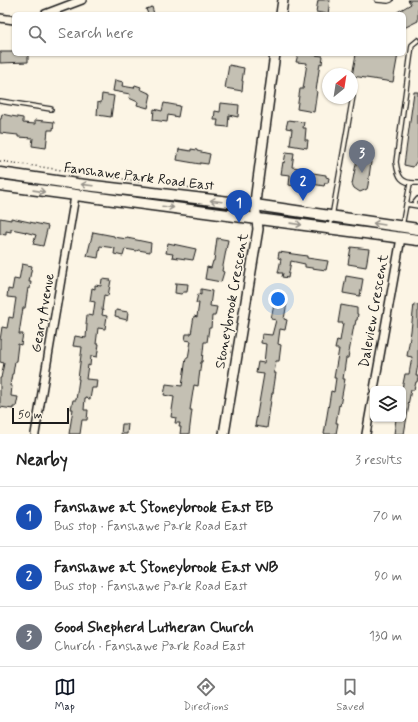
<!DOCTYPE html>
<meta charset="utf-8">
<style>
body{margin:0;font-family:Mynerve,sans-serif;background:#f6f6f6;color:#222}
.controls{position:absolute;right:12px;bottom:12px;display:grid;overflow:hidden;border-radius:6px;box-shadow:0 1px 3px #0004}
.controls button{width:36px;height:36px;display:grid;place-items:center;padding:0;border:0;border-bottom:1px solid #e0e0e0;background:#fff;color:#222;font:20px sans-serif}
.compass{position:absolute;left:322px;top:68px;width:36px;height:36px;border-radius:50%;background:#fff;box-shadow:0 1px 3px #0004;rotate:30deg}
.scale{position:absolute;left:12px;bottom:10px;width:57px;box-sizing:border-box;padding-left:4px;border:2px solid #1c1c1c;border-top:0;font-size:11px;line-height:14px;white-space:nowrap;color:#1c1c1c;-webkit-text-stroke:3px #fcf5e5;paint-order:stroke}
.you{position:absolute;left:278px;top:299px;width:14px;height:14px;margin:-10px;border:3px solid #fff;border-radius:50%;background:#1a73e8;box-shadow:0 0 0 6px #1a73e833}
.badge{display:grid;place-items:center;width:26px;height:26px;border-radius:50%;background:#111827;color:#fff;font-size:13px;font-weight:700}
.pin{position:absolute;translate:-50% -33px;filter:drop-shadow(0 1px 2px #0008)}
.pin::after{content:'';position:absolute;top:21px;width:14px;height:12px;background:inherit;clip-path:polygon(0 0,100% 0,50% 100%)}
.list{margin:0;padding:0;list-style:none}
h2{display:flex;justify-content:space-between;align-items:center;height:52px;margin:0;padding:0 16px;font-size:17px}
h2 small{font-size:13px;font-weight:400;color:#767676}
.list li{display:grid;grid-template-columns:26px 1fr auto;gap:12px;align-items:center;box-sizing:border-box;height:60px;padding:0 16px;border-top:1px solid #e0e0e0}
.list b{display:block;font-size:15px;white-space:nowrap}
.list p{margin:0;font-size:13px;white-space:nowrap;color:#767676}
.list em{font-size:13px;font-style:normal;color:#767676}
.icon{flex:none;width:22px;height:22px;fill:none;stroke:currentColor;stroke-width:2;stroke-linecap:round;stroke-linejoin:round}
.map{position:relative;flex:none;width:418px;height:434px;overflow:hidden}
.search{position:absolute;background:#fff;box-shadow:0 1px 3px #0004;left:12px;right:12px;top:12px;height:44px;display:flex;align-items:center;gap:10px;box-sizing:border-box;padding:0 14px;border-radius:6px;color:#767676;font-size:15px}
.sheet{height:232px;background:#fff}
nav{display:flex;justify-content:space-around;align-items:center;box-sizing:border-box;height:56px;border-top:1px solid #e0e0e0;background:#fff;font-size:11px;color:#767676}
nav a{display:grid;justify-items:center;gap:2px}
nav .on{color:#111827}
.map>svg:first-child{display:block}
.building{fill:#c4c0b3;stroke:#1c1c1c}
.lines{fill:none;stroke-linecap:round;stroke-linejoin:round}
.service-casing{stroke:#1c1c1c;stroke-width:6}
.minor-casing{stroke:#1c1c1c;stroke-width:10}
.tertiary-casing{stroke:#1c1c1c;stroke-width:12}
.secondary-casing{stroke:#1c1c1c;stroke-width:13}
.path{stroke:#1c1c1c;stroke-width:1.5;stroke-dasharray:1 3;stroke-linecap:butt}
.service{stroke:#fcf5e5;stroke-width:3.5}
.minor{stroke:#fcf5e5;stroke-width:7}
.tertiary{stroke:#fcf5e5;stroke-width:9}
.secondary{stroke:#fcf5e5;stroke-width:10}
.oneway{stroke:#97938b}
.labels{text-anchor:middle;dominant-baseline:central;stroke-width:3;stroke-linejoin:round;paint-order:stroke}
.street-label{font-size:14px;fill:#1c1c1c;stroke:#fcf5e5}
</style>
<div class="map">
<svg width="418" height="434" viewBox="0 0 418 434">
<rect width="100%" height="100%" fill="#fcf5e5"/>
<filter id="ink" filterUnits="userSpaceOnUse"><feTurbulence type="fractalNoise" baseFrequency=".025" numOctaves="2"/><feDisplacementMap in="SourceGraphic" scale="8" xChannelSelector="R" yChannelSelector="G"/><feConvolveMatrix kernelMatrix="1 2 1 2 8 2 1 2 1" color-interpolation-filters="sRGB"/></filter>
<g filter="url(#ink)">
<path class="building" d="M318,0H330L328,14L316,12Z
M408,0H418V21L404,28V14H394L411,4Z
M152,7L154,14H148L146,9Z
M0,52H14V54H28V62L0,63Z
M298,54H308L323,56L322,64L320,63L316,91H317L314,112L297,109L300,89H303L307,63L296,62Z
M356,54H398L393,82L352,76Z
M229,65L244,68L242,81H243L242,91L225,88Z
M115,80L123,82L122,86L134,88L135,85L141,87L140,89L151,94L148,108L137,105L138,102L129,98L130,94L113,91Z
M414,92H418V159L413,167L404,165Z
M102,94L114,96L111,117L97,115L98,102L101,103Z
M164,103L180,106L178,117L168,115L167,122L153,120L154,109L162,111Z
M221,103L239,105L238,117L229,115L228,127L217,126L218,120H214L215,111L220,112Z
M2,114L11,116L23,118V123L35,124V120L54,122L53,130H48L46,148L32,146L33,138L18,137V135L0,133V119H1Z
M288,120L304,122L303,128H306L305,140H308L307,148L290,145L292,129L286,128Z
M179,149L191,151V149L197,150V151L210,154L208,164L200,163V164L177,160Z
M286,152L294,153L292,167L301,168L300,171L326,175V177L329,178L328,183H325L324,186L300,182L299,187L289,185L290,175L281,174L283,162L284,163Z
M357,159L371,162L368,185L367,189L360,192L354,188L352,184Z
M0,218L11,220V218L48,226L43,246L33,244L36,235L25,232H26L11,229V232L6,231V235L0,234Z
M93,232L114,236V237L127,239V238L151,243L150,252L138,250L137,251L125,249L123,256L114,254L115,248L100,246L98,258L87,256Z
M217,238L228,240L222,271L224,272L221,282L205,279L207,267L211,268L213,261H214Z
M168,243L196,249L193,260L172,257L173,254L166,253Z
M351,247L369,249L366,267L348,264Z
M279,252L307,256V258L328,261L326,270L305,267V264L291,261L288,278L282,277L283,273H278L281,259L278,258Z
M22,264L32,266L29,282H31L30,289L28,288L25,308H23L19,334H23L21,345L18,344L16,361H15L13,374H12L10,386H12L11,396L18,397L16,407H13V409L0,407V378H1L4,363L0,362V340L2,327L7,328L9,317L13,318L16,298L7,297L8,289L12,290L14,279L19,280Z
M346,276L363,279L360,296L343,293Z
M102,279L111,280L108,296L104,295L102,310H103L102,315L107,316L105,329L98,328L96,344H99L97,357L91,356L90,366L88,365L86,379L97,380L96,388H92L90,399L85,398L84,410H88L87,420H82L80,434H69L73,409H71L73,400H76L79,379H78L82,347L73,346L75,336L86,338L87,324H86L87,315L93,316L95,302L90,301L92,288L95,289V285L101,286Z
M176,283L188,284L187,292H184L181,294L175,293Z
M201,289L212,291L210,306L217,307L215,316H212L211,328H209L207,342H204L202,362H201L198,386L194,385L190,410H192L189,434H180L181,427H179L180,423H175L176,418L171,417L174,397L164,395L166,384L182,386L186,358H188L191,341L185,340L186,334H191L194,316L197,317L199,303H196L198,294L201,295Z
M275,300L287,303L284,319L287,320L285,330L280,329L278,344L281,345L279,361H276L274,373H276L273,393H272L267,428L255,426L264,374L256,373L258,362L264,363L266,344L261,343L262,334L272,335L276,320L271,319Z
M414,304L418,305V364L416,376H418V378L417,382H416L414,390H411L408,405H409L404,434H394L396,419H403L402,389L405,374H409L412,357L407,356L411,331Z
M341,305L357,308V314H358L357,320H356L355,325H354L348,358H346L343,379H345L340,406L339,405L336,423H338L336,434H324L331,391L334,392L336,378H334L339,349H335L337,340L340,341L343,323H338Z
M116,310L128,312L127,320L119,318V317L115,316Z
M122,424H128L127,434H121Z"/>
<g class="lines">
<g class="service-casing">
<path id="service" d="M377,0L388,1L391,0
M418,40L412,45L396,162C398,177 401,184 418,183
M0,101L51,109
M406,204L418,206
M413,205L418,199
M402,226L410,184
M330,228L353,96"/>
</g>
<g class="minor-casing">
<path id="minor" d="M45,14L82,0
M0,18L14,20
M374,389L401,238
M35,434L75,196
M366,434L373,395"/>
</g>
<g class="tertiary-casing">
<path id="tertiary" d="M281,14L283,0
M224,434L258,229L255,205L256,194L275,54"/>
</g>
<g class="secondary-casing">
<path id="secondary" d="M0,173L77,184L255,205L418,229
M0,185L418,240"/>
</g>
<path class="path" d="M0,161L130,180L139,182
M180,187L196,188"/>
<use href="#service" class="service"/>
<use href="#minor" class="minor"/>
<use href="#tertiary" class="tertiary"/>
<use href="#secondary" class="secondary"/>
</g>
<defs><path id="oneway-shaft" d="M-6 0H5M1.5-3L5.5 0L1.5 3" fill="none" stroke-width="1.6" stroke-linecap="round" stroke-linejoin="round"/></defs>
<g class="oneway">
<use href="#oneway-shaft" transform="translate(87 185) rotate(-173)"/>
<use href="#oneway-shaft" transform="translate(39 191) rotate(8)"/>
<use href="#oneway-shaft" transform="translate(216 201) rotate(-173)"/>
<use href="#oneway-shaft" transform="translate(168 207) rotate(7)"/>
<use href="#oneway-shaft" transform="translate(296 224) rotate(8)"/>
<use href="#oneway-shaft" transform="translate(379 224) rotate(-171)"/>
</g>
</g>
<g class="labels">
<g class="street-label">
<text transform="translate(139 177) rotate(7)">Fanshawe Park Road East</text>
<text transform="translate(232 301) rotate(-80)">Stoneybrook Crescent</text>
<text transform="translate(374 311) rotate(-80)">Daleview Crescent</text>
<text transform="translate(43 313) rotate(-80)">Geary Avenue</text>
</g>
</g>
</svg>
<div class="controls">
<button><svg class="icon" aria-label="layers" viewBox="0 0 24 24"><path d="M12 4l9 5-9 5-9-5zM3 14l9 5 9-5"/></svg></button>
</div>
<svg class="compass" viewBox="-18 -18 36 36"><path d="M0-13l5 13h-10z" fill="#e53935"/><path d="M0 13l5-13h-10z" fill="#767676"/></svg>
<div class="scale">50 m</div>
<div class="you"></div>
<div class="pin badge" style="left:239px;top:223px;background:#1a4fb4">1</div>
<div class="pin badge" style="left:303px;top:201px;background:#1a4fb4">2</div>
<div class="pin badge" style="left:362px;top:173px;background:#6b7280">3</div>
<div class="search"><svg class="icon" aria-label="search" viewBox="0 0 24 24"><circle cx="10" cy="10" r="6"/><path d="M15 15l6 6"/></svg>Search here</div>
</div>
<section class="sheet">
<h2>Nearby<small>3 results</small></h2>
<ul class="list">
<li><span class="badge" style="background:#1a4fb4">1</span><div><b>Fanshawe at Stoneybrook East EB</b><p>Bus stop · Fanshawe Park Road East</p></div><em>70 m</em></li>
<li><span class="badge" style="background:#1a4fb4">2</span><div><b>Fanshawe at Stoneybrook East WB</b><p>Bus stop · Fanshawe Park Road East</p></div><em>90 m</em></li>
<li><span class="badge" style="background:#6b7280">3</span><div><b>Good Shepherd Lutheran Church</b><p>Church · Fanshawe Park Road East</p></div><em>130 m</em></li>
</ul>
</section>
<nav>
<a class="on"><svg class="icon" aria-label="map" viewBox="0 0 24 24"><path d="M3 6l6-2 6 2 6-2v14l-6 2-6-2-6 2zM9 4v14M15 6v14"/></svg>Map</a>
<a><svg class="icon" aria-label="directions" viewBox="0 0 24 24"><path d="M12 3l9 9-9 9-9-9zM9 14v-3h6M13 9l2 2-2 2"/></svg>Directions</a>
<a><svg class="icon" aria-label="saved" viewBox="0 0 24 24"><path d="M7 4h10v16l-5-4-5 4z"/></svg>Saved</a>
</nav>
